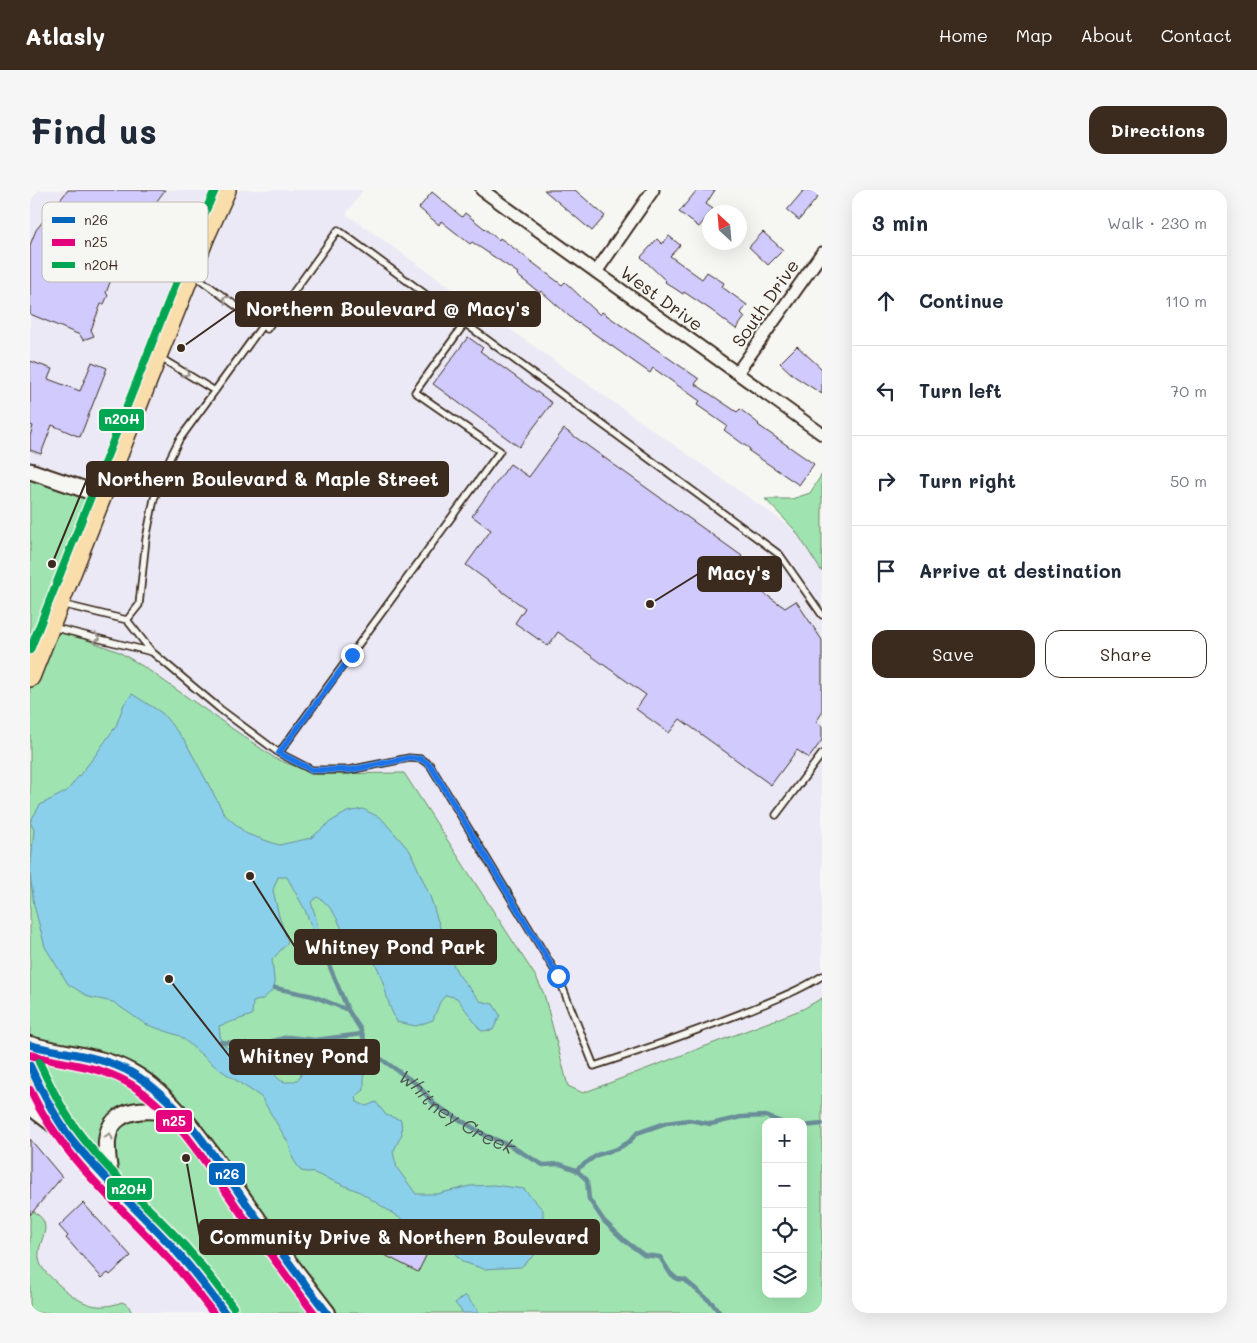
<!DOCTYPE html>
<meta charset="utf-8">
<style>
body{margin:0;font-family:Mali,sans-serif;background:#f6f6f7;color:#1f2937}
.controls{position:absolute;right:15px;bottom:15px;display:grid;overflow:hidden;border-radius:10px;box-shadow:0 5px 20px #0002}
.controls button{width:45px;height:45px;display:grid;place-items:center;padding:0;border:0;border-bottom:1px solid #e0e1e3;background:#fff;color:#1f2937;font:25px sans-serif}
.compass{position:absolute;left:672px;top:15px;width:45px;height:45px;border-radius:50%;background:#fff;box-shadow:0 5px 20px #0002;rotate:334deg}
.stop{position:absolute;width:15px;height:15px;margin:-11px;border:4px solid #1a73e8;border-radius:50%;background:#fff}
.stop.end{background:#1a73e8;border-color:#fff;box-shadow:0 1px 5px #0008}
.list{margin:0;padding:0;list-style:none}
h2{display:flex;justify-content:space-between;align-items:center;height:65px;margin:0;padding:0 20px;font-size:21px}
h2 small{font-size:16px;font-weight:400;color:#747a83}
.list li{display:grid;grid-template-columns:32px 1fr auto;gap:15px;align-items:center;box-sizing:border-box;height:90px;padding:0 20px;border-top:1px solid #e0e1e3}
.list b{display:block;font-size:19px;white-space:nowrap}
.list em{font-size:16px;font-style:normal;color:#747a83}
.actions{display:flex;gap:10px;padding:15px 20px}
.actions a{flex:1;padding:11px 0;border:1px solid #3b2a1e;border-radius:15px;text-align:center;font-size:18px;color:#3b2a1e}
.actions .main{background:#3b2a1e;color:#fff}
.icon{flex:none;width:28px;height:28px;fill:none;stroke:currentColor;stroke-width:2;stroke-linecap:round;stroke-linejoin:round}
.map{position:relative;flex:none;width:792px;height:1123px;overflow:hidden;border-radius:15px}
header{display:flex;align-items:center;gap:30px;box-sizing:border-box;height:70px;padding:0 25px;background:#3b2a1e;color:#fff}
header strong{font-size:24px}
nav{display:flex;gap:28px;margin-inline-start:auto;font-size:18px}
.intro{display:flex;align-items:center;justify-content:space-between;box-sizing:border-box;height:120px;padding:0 30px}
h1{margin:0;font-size:35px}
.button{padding:12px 22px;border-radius:15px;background:#3b2a1e;color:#fff;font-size:18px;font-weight:700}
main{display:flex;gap:30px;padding:0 30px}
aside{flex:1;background:#fff;border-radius:15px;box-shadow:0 5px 20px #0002}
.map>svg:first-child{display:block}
.built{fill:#ebe9f5}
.green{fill:#9fe4b0;stroke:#6d8767;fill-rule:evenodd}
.water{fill:#8ad0eb;stroke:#6a8e99}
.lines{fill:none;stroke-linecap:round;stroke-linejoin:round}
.stream{stroke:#6a8e99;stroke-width:4.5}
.building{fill:#d0cafd;stroke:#3b2a1e}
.service-casing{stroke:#3b2a1e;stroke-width:9}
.minor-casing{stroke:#3b2a1e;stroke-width:15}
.tertiary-casing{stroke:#3b2a1e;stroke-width:19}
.secondary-casing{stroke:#3b2a1e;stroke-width:20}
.primary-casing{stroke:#3b2a1e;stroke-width:22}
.service{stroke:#f6f6f2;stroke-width:5.5}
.minor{stroke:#f6f6f2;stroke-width:11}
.tertiary{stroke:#f6f6f2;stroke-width:15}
.secondary{stroke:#f6f6f2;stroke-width:16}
.primary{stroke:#f9deab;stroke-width:19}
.bus-1-casing{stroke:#f6f6f2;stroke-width:11}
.bus-2-casing{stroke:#f6f6f2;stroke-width:11}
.bus-3-casing{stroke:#f6f6f2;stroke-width:11}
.bus-1{stroke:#0065bd;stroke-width:8}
.bus-2{stroke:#e5007d;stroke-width:8}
.bus-3{stroke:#00a651;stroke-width:8}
.oneway{stroke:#989088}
.route{stroke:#1a73e8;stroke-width:6}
.labels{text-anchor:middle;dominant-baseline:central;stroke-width:4;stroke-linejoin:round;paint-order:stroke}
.street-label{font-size:18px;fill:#3b2a1e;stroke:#f6f6f2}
.water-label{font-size:19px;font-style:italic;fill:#4f5451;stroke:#f6f6f2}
.key{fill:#f6f6f2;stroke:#beb9b2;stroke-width:1}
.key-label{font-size:14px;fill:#3b2a1e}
.leader{fill:none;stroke:#3b2a1e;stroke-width:2}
.callout-dot{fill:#3b2a1e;stroke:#f6f6f2;stroke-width:2}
.callout{fill:#3b2a1e;stroke:#3b2a1e;stroke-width:2}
.callout-label{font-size:19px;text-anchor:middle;font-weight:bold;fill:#fff}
.line-badge{stroke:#f6f6f2;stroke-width:2}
.badge-label{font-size:14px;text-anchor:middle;font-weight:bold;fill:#fff}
</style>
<header>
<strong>Atlasly</strong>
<nav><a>Home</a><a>Map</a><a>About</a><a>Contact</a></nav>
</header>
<div class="intro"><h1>Find us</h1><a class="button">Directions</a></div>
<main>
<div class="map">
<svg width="792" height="1123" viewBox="0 0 792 1123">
<rect width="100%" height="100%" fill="#f6f6f2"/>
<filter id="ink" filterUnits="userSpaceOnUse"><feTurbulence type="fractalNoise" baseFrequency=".02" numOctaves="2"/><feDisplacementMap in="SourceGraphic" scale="10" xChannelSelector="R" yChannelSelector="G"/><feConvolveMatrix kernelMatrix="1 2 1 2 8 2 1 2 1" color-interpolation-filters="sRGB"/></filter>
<g filter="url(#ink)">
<path class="built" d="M0,0H333L316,24L765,340L792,382V808L773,819L553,903L538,896L514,804L506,787L374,583L285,584L246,569L114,477L20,436L0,281Z
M0,916L195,1123H0Z"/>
<path class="green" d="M0,281L71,305L20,436L89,462L114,477L246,569L285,584L374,583L506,787L514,804L538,896L553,903L773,819L792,808V1123H195L0,916ZM736,932H773V1104H736Z
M792,284V382L765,340L735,309H762L780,303Z
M0,1019C31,1037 3,1049 10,1073C13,1081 21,1087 27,1093C47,1111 64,1123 92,1112L98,1115L102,1123H0Z"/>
<path class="water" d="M102,504L132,523L155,551L195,625L217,644L249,655L281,648L300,632L317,622L333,619L351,628L380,661L400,706L419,766L428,784L450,811L463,814L470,825L463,840L451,841L427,808L416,805L410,812L403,830L386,836L367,832C364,826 361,820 359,814C354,798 347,758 325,758C321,757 317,760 313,760C314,757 315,752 314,749C312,734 300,713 287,707L281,712L286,728L291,756H289L275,720L257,687H248L243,700L249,726L258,752L242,770L245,798L233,809L223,812L222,825L189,836L191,852C195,855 201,862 206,864C213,867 221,864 229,868C246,875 243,901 269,889C272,883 275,871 278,867C287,856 324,866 331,877C335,883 334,892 334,900L326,906L327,912L336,916L346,912L356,925L371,930L372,944L363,962L367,978L386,1004H407L440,996L464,995L494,999L513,1020V1035L509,1061L491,1077L454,1079L433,1072L417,1056L379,1034L330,1002L284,983L271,981L263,969L259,954L231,907L186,877L150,846L115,834L83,812L59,807L38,794L15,757L4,715L0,684L4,640L0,632L10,615L37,601L64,567L86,536L94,514Z
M435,1105L450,1123H433L425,1113Z"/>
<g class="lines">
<g class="stream">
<path d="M291,756L318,820"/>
<path id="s1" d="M245,798L283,806L318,820L331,840L337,859L388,895L404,914L455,945L479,955L513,975L530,974L546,980L557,990L559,1009L574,1031L595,1051L614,1065L630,1067L640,1083L647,1089L655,1090L682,1113L690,1123"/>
<path d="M191,852L228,855L258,847L285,850L332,844"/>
<path d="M773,936L792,934"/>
<path d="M546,980L567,965L587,959L599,952L607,943L636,933L659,930L681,934L711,927L736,926L751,932"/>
</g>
</g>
<path class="building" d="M38,0H135L124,15L125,38L119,39L83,84L76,103L78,105L74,114H71L61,140L64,146L53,150L50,145L0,124V55L6,40Z
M514,0H545L575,26L562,41Z
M667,0H685L676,14L683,19L669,37L649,22Z
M774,0H792V2L769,30L757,20Z
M402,2L432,27L435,23L469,50L470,48L485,59L532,95L535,92L570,125L572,122L669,189L665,194L707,222L710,219L729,234L728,235L784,274L769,295L719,261L720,259L694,240L697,236L667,215L670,211L623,178L620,183L549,133L548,134L511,101L510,103L487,85L488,83L442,52L440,54L411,31L409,35L389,18Z
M733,42L753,60L738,75L719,57Z
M639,46L650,55L640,66L672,89L677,82L694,93L692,97L717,115L711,123L715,127L706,139L681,120L654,102L653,104L635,92L636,91L611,67L627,49L632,54Z
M438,147L453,158L450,161L522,213L489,257L403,194Z
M767,156L792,179V204L764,186L750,173Z
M0,171L22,179L18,189L50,201L62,172L77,178L50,247L22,235L11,264L0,260V246L3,236L0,235Z
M534,239L712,366L701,380L755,418L766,411L792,450V523L786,532L792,536V550L779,568L767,560L741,595L650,529L639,543L606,519L616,505L528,442L518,456L485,433L495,418L436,375L461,340L442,326L480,274L499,287Z
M0,949L32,987L0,1025Z
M53,1013L101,1066L80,1085L78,1083L72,1088L36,1048L38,1046L29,1036Z
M356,1034L401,1056L388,1082L343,1059Z"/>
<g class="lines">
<g class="service-casing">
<path id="service" d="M163,84L237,139L308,40L750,365L792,425
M129,167L185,201
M31,414L97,430L122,462L190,519L249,563L282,580H319L379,568L391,569L400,575L528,786L564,876C614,860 663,842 712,823C739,812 767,802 792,786
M97,430L109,415L116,349L124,309L135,278L149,250L232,136
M22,437L122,462
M249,563L470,261L385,202L435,133
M746,625L792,564"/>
</g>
<g class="minor-casing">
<path id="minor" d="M452,0L792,244
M566,82L623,0
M707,183L792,63"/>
</g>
<g class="tertiary-casing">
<path id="tertiary" d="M0,281L71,305"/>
</g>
<g class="secondary-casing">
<path id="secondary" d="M0,855C34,865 71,865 102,883C147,908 186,971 216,1013C242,1050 269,1087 297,1123
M0,916L34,942
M81,994C79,980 76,965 77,951C80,914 122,919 148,923"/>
</g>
<g class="primary-casing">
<path id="primary" d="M0,487L127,166L176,44L196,0
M0,876C37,977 138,1034 195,1123"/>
</g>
<use href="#service" class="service"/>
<use href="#minor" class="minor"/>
<use href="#tertiary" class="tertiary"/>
<use href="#secondary" class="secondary"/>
<use href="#primary" class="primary"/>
<g class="bus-1-casing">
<path id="bus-1" d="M0,855C34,864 71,865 102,883C152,912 184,967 216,1013C242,1050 269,1087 297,1123
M0,876C11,900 23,924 39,946C71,987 110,1022 145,1060C163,1080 179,1101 195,1123"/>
</g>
<g class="bus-2-casing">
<path id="bus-2" d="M0,865C32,874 66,875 95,891C143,917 177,975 208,1019C233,1054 258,1089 284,1123
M0,900C31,966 88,1014 137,1067C154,1084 168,1103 183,1123"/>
</g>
<g class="bus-3-casing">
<path id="bus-3" d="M0,460L167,40L185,0
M9,872C20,895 31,918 46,939C77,981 118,1016 153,1054C171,1074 187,1095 203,1117"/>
</g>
<use href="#bus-1" class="bus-1"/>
<use href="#bus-2" class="bus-2"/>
<use href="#bus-3" class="bus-3"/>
</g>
<defs><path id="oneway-chevron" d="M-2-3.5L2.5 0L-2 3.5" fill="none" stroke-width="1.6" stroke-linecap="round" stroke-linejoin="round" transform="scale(1.25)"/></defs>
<g class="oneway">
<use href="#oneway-chevron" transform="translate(196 109) rotate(-144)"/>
<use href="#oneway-chevron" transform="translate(156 183) rotate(31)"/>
<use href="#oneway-chevron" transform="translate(67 448) rotate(14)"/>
<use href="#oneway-chevron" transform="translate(79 946) rotate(-76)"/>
</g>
</g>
<g class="lines" filter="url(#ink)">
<path class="route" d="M322,465L249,563L282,580H320L379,568L391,569L400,575L528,786"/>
</g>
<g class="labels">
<g class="street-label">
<text transform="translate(632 108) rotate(36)">West Drive</text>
<text transform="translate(735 113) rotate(-55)">South Drive</text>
</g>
<g class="water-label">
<text stroke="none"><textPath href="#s1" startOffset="231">Whitney Creek</textPath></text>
</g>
</g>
<rect x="12" y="12" width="166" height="80" rx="8" class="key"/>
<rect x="22" y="27" width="23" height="6" fill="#0065bd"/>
<rect x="22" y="49" width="23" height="7" fill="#e5007d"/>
<rect x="22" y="72" width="23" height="6" fill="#00a651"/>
<g class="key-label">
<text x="54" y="35">n26</text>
<text x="54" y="57">n25</text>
<text x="54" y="80">n20H</text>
</g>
<path class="leader" d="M151 158L206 119M22 374L57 289M620 414L668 384M220 686L265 757M139 789L200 867M156 968L170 1047"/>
<g class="callout-dot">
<circle cx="151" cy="158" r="5"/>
<circle cx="22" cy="374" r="5"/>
<circle cx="620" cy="414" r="5"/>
<circle cx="220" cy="686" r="5"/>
<circle cx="139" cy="789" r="5"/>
<circle cx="156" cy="968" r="5"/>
</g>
<g class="callout">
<rect x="206" y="102" width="304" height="34" rx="5"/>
<rect x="57" y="272" width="361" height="34" rx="5"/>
<rect x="668" y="367" width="83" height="34" rx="5"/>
<rect x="265" y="740" width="201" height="34" rx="5"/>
<rect x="200" y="850" width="149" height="34" rx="5"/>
<rect x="170" y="1030" width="399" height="34" rx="5"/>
</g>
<g class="callout-label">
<text x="358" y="126">Northern Boulevard @ Macy's</text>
<text x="238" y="296">Northern Boulevard &amp; Maple Street</text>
<text x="709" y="390">Macy's</text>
<text x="365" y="764">Whitney Pond Park</text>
<text x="274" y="873">Whitney Pond</text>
<text x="369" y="1054">Community Drive &amp; Northern Boulevard</text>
</g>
<g class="line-badge">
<rect x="68" y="218" width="47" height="24" rx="5" fill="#00a651"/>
<rect x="125" y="919" width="38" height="24" rx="5" fill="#e5007d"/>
<rect x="178" y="972" width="38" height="24" rx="5" fill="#0065bd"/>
<rect x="76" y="987" width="47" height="24" rx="5" fill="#00a651"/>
</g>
<g class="badge-label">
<text x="92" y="234">n20H</text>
<text x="144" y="936">n25</text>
<text x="197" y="989">n26</text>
<text x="99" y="1004">n20H</text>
</g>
</svg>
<div class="controls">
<button>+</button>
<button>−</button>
<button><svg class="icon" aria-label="locate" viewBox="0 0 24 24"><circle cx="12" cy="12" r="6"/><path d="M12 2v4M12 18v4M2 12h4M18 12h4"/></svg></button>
<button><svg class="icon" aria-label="layers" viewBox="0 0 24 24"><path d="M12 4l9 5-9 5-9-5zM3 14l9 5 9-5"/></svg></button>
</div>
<svg class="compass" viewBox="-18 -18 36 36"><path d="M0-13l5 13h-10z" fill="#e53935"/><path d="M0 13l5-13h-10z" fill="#747a83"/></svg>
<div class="stop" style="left:528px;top:786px"></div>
<div class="stop end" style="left:322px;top:465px"></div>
</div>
<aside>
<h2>3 min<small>Walk · 230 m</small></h2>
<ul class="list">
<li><svg class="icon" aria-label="ahead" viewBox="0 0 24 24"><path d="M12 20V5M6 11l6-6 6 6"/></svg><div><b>Continue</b></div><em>110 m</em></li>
<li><svg class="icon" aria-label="left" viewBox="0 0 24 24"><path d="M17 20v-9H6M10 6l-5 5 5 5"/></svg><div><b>Turn left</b></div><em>70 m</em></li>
<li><svg class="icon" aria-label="right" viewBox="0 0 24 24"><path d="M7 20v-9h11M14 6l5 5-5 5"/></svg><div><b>Turn right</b></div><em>50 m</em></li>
<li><svg class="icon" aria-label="arrive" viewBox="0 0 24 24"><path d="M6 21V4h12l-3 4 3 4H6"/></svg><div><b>Arrive at destination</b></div></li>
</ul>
<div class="actions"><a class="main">Save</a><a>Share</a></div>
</aside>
</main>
